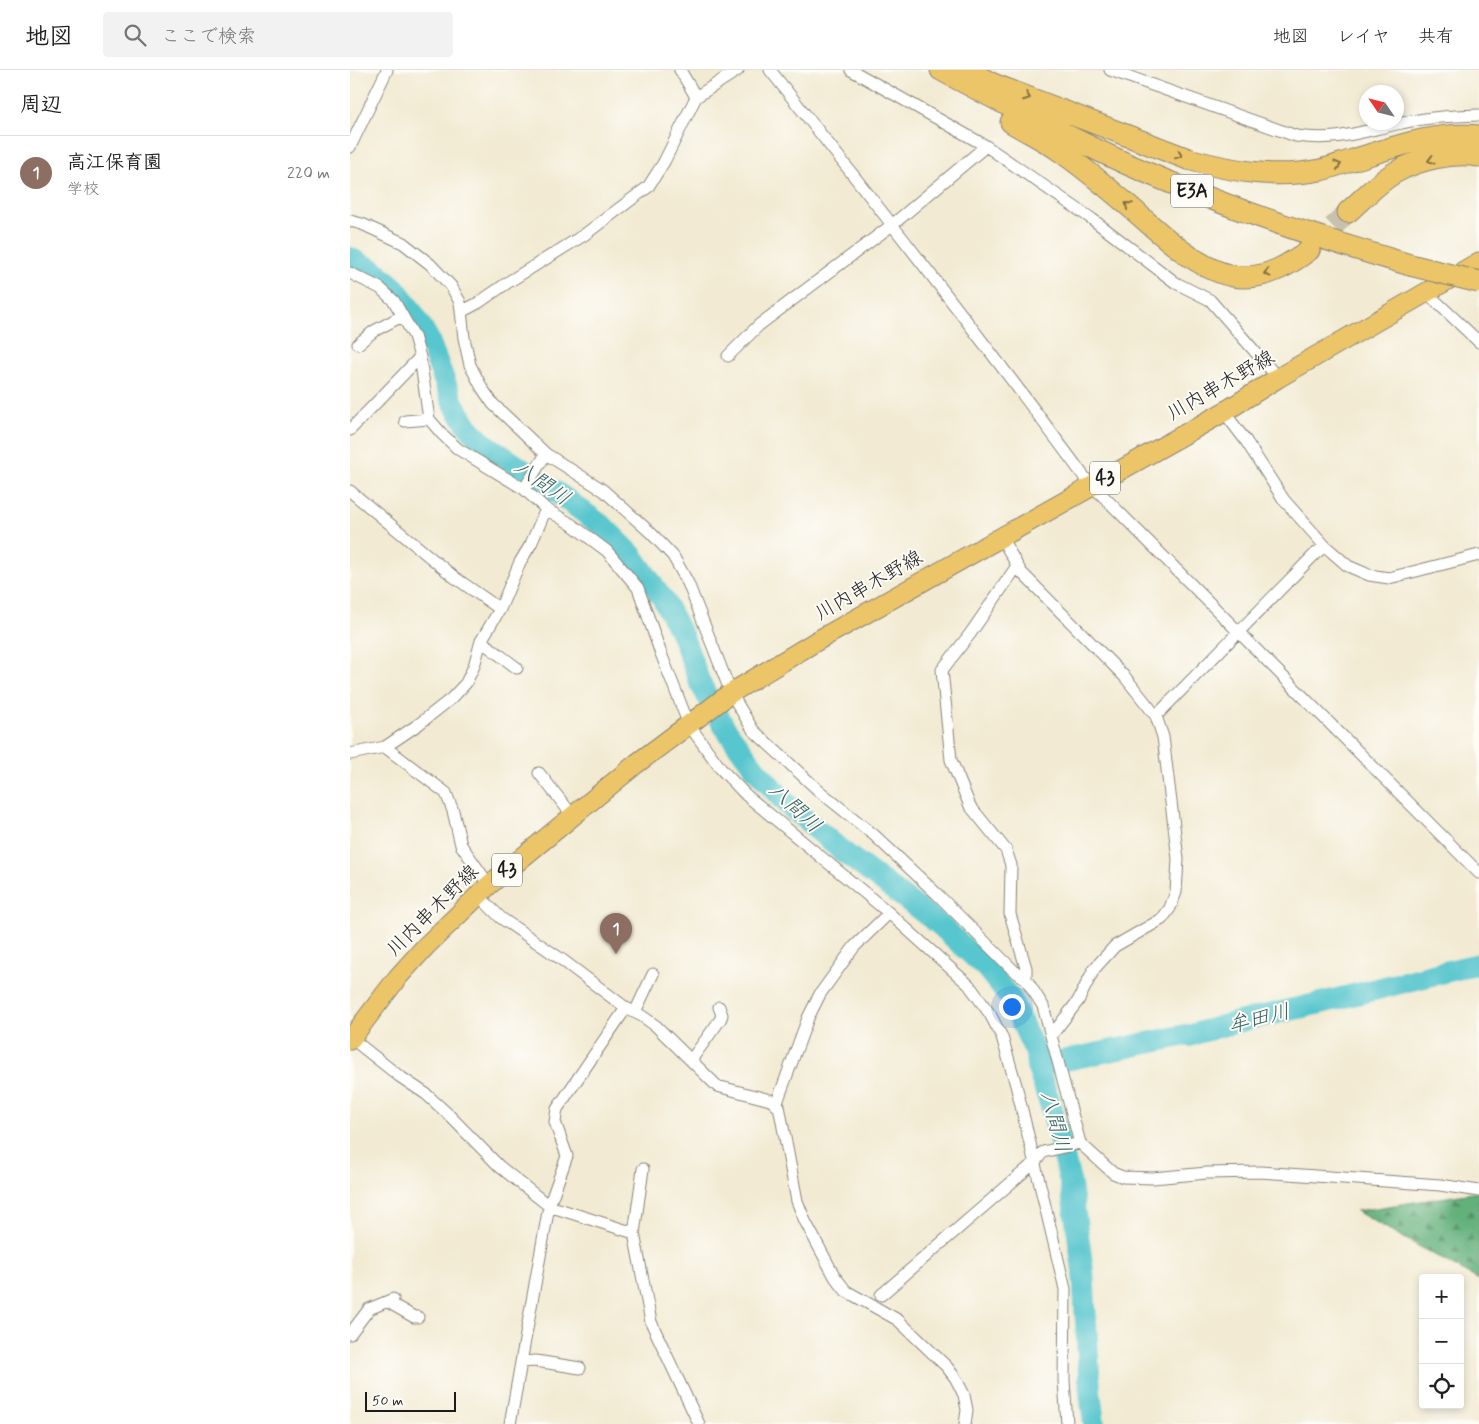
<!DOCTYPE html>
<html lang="ja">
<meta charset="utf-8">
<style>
body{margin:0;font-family:Mynerve,"Klee One",sans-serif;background:#f2f2f2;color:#222}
.controls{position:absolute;right:15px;bottom:15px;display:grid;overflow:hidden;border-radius:5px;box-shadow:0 2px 8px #0003}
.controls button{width:45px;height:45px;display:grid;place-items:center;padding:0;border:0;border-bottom:1px solid #e0e0e0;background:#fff;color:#222;font:25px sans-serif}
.compass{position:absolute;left:1009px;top:15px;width:45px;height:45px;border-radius:50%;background:#fff;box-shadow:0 2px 8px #0003;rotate:305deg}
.scale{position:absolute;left:15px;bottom:12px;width:91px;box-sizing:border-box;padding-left:5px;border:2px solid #1c1c1c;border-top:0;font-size:14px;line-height:18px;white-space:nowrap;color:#1c1c1c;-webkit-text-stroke:4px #fdfcf7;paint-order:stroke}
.you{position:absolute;left:661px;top:936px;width:18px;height:18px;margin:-12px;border:4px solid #fff;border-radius:50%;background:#1a73e8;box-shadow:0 0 0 8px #1a73e833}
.badge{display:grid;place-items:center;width:32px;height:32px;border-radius:50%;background:#1f6fb2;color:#fff;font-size:16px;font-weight:700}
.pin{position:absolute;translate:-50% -41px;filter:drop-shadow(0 1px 2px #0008)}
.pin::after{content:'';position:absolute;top:26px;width:18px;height:15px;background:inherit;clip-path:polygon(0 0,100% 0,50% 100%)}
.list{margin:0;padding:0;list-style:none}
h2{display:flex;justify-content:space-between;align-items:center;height:65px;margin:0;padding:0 20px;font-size:21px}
h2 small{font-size:16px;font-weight:400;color:#767676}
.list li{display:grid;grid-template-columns:32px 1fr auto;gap:15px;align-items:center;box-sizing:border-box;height:75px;padding:0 20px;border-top:1px solid #e0e0e0}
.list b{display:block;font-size:19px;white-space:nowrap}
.list p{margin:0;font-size:16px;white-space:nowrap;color:#767676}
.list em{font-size:16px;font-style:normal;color:#767676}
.icon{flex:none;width:28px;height:28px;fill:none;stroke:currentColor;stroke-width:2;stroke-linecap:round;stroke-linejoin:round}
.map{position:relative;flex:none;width:1129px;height:1354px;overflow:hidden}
header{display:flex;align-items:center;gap:30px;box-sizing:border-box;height:70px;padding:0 25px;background:#fff;border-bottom:1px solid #e0e0e0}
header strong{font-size:24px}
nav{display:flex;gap:28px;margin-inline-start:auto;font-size:18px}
.search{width:350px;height:45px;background:#f2f2f2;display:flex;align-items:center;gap:12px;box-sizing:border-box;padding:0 18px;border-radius:5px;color:#767676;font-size:19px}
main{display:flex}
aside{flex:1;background:#fff}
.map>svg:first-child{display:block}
.forest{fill:url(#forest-firs);stroke:#3f664b}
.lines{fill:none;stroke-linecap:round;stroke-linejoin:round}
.river{stroke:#59c6ce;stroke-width:22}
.highway-tunnel{stroke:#c7c1ae;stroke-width:21;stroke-dasharray:21 11;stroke-linecap:butt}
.street-casing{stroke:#878377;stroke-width:13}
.primary-casing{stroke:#878377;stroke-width:21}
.highway-casing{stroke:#878377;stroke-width:23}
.street{stroke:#fff;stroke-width:11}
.primary{stroke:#edc569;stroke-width:19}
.highway{stroke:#edc569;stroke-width:21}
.highway-bridge-casing{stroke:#878377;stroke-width:23;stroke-linecap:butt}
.highway-bridge{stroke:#edc569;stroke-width:21}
.oneway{stroke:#847042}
.labels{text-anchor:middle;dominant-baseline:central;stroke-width:4;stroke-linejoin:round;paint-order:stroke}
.shield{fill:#fdfcf7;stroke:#605f5e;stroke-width:1}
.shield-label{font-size:19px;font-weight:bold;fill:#1c1c1c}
.street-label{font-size:20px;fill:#1c1c1c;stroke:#fdfcf7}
.water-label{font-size:21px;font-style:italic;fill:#346063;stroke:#fdfcf7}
</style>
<header>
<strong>地図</strong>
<div class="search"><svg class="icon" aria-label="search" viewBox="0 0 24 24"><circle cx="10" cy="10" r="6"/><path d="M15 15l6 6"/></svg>ここで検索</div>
<nav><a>地図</a><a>レイヤ</a><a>共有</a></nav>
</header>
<main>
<aside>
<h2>周辺<small></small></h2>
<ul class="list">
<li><span class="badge" style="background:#8d6e63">1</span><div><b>高江保育園</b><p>学校</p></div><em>220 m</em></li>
</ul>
</aside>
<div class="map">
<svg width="1129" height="1354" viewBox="0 0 1129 1354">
<defs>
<pattern id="forest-firs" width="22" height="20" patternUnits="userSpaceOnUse" patternTransform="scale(1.25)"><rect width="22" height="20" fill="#62b07a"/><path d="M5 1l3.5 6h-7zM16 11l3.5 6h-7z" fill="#508e63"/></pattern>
</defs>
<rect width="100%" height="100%" fill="#fdfcf7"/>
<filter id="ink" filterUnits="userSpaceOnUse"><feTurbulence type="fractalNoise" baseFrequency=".02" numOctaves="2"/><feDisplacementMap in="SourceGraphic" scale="10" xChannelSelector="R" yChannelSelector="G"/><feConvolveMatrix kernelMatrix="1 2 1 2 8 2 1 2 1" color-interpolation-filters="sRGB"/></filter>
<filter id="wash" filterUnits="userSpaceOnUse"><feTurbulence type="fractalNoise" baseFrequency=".0096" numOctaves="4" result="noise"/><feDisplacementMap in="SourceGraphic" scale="20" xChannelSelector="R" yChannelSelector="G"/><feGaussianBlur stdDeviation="1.12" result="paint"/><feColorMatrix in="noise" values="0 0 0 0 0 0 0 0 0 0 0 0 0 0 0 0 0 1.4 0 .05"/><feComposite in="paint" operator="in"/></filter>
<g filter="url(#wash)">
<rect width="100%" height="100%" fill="#f2ead2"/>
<path class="forest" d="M1129,1122V1210L1006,1141Z"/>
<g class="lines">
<path class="river" d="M0,188L24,200L45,218L62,241L78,268L103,333L118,357L131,371L210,425L254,457L282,485L313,529L333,567L350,613L375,658L407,701L436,733L492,781L590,855L636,898L660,928L686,983L687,996L701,1036L721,1115L733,1201L740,1321L744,1354
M687,996L836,965L839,966C889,949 941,941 991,928C1037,917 1083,904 1129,894"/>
</g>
</g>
<g filter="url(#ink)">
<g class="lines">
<path class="highway-tunnel" d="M960,179L998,142"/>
<g class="street-casing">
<path id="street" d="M330,0L346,27
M420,0C529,137 637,275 741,416L752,425L1129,803
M501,0L636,76L742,149L826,213L860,230L928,308
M760,0L946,66C989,72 1012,61 1052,53C1078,47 1103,46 1129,45
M0,77L37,0
M0,151L12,154L53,173L80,194L101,216L110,232L114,268L120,295L132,318L143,334L196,384L253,420L301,463L323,486L338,513L381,623L403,660L468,720L524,765L588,825L663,900L676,909L693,936L730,1073L763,1103L773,1107L803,1108L857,1103L910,1102L1090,1115L1129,1121
M0,203L30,218L44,231L64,266L70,287L79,349L92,364L108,379L174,419L196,439L221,454L257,481L288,518L310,581L339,655L371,699L396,725L539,843L619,915L640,944L652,967L666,1015L715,1219L714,1310L717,1354
M1076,222L1129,272
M111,242L128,233L160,211L234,165L298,117L314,92L346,27L388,0
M8,274L24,261L52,246
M378,286L409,255L542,155L636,76
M874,342L896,371L934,430L975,476L998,496L1019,505L1039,508L1129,485
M55,351L79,349
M0,360L70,287
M174,419L196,384
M0,421L104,507L150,539
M651,467L671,502L775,607L806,646L813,667L828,789L826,822L820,838L812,849L765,876L744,899L728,931L701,966
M667,496L620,564L592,600L601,690L620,736L656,780L661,795L660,844L676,898V909
M131,571L167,598
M806,646L965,484L975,476
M35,677L96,723L103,741L111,775L139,815
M0,684L35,677L69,654L102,628L116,613L124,596L131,571L150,539L170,492L181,474L196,439
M189,703L223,746
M128,825L151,848L211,889L276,938L292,946L306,956L367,1016L420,1030L429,1036L447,1131L455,1151L485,1207L496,1221L548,1250L597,1297L606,1309L614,1325L617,1340L615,1354
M285,942L303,904
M1,968L49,1006L76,1024L99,1045L149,1096L199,1136L284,1163L301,1252L349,1354
M341,990L370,950L372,945L369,937
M426,1035L458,948L470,924L504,877L539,843
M284,1163L293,1099
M531,1225L684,1093L693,1082L730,1073
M38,1232L64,1247H68
M0,1264L19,1239L43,1229
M171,1292L186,1291L230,1298
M160,1354L199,1136L217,1086L205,1052L207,1039L276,938"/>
</g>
<g class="primary-casing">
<path id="primary" d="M0,970L48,907L76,876L139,815L286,694L381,623L465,572L874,342L928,308L1129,192"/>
</g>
<g class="highway-casing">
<path id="highway" d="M591,0C652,33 714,65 777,94C869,135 964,167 1060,195
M616,0L643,14L838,89C882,101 925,109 970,100C981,98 992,93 1003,90C1044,77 1085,62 1129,66
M661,52C677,62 695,70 710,81C734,98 757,117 779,136C808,161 853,207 894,207C919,207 939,195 959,180
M998,142C1013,129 1028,112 1046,102C1069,89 1102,82 1129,86"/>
</g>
<use href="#street" class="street"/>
<use href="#primary" class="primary"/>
<use href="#highway" class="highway"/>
<g class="highway-bridge-casing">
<path id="highway-bridge" d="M1060,195L1129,212"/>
</g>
<use href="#highway-bridge" class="highway-bridge"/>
</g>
<defs><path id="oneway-chevron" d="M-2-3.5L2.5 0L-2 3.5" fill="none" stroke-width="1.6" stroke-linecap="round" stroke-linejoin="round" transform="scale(1.25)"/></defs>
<g class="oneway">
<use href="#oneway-chevron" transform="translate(677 27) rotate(21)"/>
<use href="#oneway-chevron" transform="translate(829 85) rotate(21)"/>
<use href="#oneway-chevron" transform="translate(1081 90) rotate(165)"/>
<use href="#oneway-chevron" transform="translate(988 95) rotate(-17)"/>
<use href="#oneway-chevron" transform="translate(778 135) rotate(-140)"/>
<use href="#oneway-chevron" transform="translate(917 203) rotate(167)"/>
</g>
</g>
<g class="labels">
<g class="shield">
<rect x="821" y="104.5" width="42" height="33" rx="4"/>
<rect x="740" y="391.5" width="30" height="33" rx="4"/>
<rect x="142" y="783.5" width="30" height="33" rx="4"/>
</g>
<g class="shield-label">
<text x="842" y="121">E3A</text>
<text x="755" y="408">43</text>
<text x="157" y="800">43</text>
</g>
<g class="street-label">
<text transform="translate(871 316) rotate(-30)">川内串木野線</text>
<text transform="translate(519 516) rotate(-30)">川内串木野線</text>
<text transform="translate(83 841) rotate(-45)">川内串木野線</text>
</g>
<g class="water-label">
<text transform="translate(192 413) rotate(35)">八間川</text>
<text transform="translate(445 738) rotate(43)">八間川</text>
<text transform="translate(909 949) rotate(-14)">牟田川</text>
<text transform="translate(705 1052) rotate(75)">八間川</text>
</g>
</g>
</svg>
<div class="controls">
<button>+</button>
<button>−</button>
<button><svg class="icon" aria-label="locate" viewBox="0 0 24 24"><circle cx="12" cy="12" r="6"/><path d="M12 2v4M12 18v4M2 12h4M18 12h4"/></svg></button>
</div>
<svg class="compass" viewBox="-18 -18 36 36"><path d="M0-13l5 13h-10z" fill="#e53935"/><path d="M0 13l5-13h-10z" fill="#767676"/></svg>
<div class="scale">50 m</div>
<div class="you"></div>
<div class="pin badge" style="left:266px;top:884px;background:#8d6e63">1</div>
</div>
</main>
